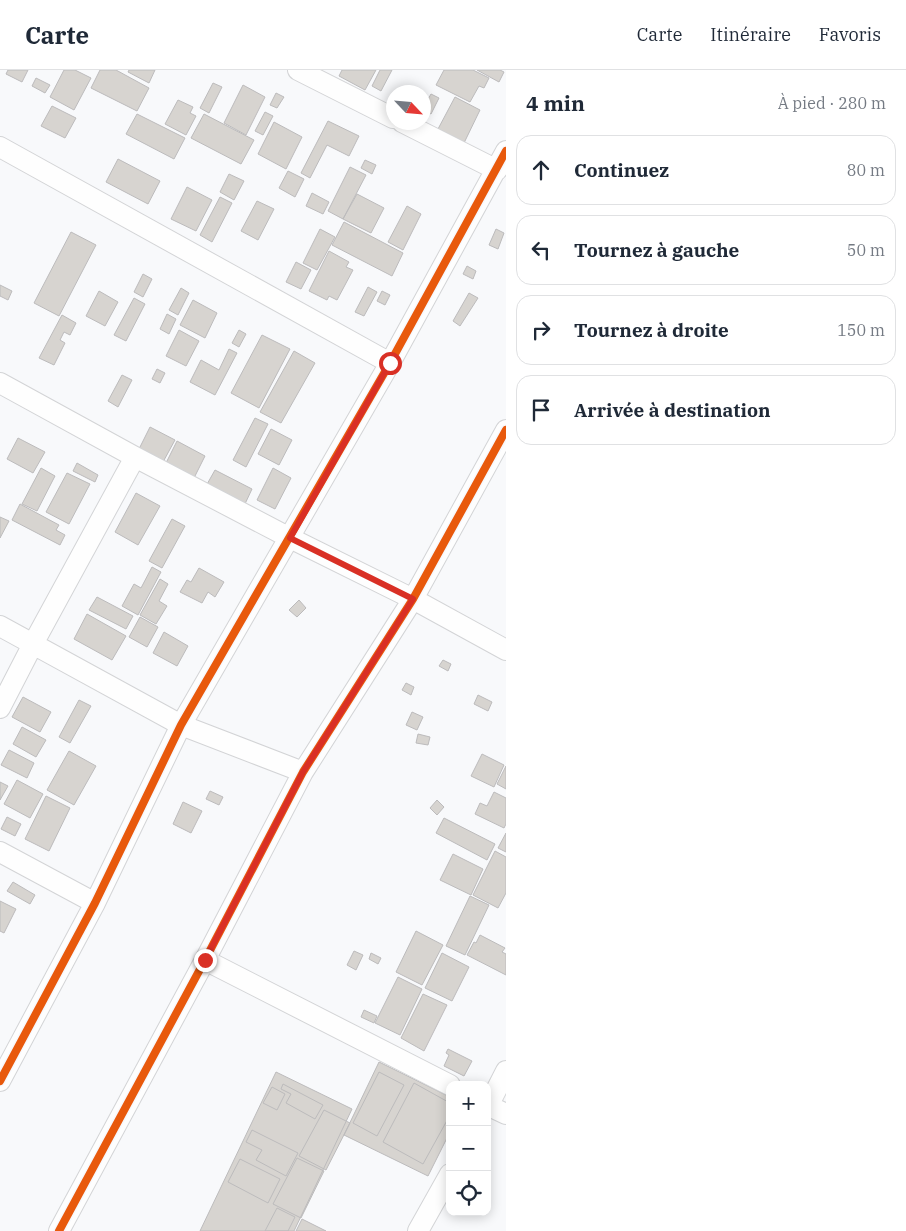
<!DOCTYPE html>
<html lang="fr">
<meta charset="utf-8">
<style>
body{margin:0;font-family:"IBM Plex Serif",serif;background:#f2f2f3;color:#1f2937}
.controls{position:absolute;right:15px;bottom:15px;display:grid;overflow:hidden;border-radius:10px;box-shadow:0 2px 12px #0003}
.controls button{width:45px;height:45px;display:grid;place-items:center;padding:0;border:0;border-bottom:1px solid #e0e1e3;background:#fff;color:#1f2937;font:25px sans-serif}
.compass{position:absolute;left:386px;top:15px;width:45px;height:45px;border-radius:50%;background:#fff;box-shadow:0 2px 12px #0003;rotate:116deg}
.stop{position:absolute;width:15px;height:15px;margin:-11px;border:4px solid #d93025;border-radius:50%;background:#fff}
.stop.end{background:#d93025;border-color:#fff;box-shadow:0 1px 5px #0008}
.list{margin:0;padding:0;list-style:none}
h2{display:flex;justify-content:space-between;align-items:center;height:65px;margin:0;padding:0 20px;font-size:21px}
h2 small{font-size:16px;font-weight:400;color:#747a83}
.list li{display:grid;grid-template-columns:32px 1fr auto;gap:15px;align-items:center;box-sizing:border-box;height:70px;margin:0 10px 10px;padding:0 10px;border:1px solid #e0e1e3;border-radius:15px}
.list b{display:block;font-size:19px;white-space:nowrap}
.list em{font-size:16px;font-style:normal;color:#747a83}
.icon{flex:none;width:28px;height:28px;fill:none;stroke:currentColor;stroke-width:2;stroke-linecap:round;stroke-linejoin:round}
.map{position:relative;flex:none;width:506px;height:1161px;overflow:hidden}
header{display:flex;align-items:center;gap:30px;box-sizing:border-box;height:70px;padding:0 25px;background:#fff;border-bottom:1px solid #e0e1e3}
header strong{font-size:24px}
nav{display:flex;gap:28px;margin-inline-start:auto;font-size:18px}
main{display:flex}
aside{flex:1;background:#fff}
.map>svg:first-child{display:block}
.building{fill:#d7d4d0;stroke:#bcbbbc}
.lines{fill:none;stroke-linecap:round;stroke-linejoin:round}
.minor-casing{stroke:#d3d4d6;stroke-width:22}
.minor{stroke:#fefefe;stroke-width:20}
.cycleway-casing{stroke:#f7f8fc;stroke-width:11}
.cycleway{stroke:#e8590c;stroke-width:8}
.route{stroke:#d93025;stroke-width:6}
</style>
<header>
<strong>Carte</strong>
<nav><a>Carte</a><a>Itinéraire</a><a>Favoris</a></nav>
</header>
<main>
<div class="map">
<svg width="506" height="1161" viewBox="0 0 506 1161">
<rect width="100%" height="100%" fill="#f8f9fb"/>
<path class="building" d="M8,0H28L22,12L6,4Z
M64,0H75L91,8L74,40L50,27Z
M100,0H116L149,18L137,41L91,18Z
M129,0H155L149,13L128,2Z
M342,0H376L365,20L339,6Z
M380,0H392L381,21L372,16Z
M444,0H473L489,8L484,18L479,16L470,32L436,15Z
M477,0H500L504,2L499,12Z
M36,8L50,15L45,23L32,16Z
M213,13L222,17L209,43L200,38Z
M243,15L265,27L246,65L224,53Z
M276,23L284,27L277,38L270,35Z
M431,24L439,28L431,44L423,40V38Z
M455,27L480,40L464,73L438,59Z
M178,30L193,37L190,43L196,46L186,65L165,54Z
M52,36L76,48L65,68L41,56Z
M265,42L273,46L263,65L255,61Z
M137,44L185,68L174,89L126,64Z
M204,44L254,70L241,94L191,68Z
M328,51L359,66L349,86L327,75L310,108L301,103Z
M274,52L302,67L286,99L258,84Z
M118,89L160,111L148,134L106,112Z
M365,90L376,95L372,104L361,98Z
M350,97L366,105L343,149L328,141Z
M288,101L304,109L295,127L279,118Z
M229,104L244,111L234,130L220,122Z
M187,117L212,130L196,161L171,149Z
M312,123L329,132L323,144L306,136Z
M357,124L384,138L371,163L343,149Z
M220,127L232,133L212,172L200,165Z
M257,131L274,139L258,170L241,161Z
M407,136L421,144L403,180L388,172Z
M344,152L403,183L392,206L332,175Z
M320,159L335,167L317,200L303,193Z
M496,159L504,163L498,179L489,175Z
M71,162L96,175L59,246L34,233Z
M329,181L349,192L346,197L353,200L337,230L329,226L327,230L309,221Z
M296,192L311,200L301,219L286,212Z
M467,196L476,201L473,209L463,204Z
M143,204L152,209L143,227L134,222Z
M0,215L12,221L8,230L0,226Z
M368,217L377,222L364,246L355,242Z
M181,218L189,223L178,245L169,240Z
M99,221L118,232L105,256L86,246Z
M382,221L390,225L385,235L377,231Z
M469,223L478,228L460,256L453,251Z
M134,228L145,234L126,271L114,265Z
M193,230L217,243L205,268L180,255Z
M167,244L176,249L169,264L160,259Z
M62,245L76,253L70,265L64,262L60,270L65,273L54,295L39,288Z
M179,260L199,271L186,296L166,286Z
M239,260L246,264L239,277L232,273Z
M262,265L290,279L259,338L231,323Z
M229,279L237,283L215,325L190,312L201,290L219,300Z
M294,281L315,293L281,353L260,342Z
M157,299L165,303L160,313L152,309Z
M122,305L132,310L118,337L108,331Z
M255,348L268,354L246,397L233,390Z
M150,357L175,370L163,392L139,379Z
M271,359L292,370L279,395L258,384Z
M18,368L45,382L33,403L7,389Z
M177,371L205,386L194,408L166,393Z
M77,393L98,405L95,412L73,401Z
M41,398L55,406L37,441L22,434Z
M273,398L291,408L275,439L257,430Z
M215,400L252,419L244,436L206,416Z
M67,403L90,414L69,454L46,442Z
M136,423L160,436L138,475L115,462Z
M20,434L59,455L56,460L65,465L60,475L12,450Z
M0,447L9,451L0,468Z
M172,449L185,456L162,498L149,491Z
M152,497L161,502L138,545L122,536L134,514L141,518Z
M199,498L224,512L215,527L208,522L202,533L180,522L187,510L191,512Z
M160,509L168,514L159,531L167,536L156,554L140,545Z
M97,527L133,546L126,559L89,540Z
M299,530L306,538L297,547L289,540Z
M87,544L126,566L112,590L74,569Z
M140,547L158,557L147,577L129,567Z
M164,562L188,576L177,596L153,583Z
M443,590L451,594L448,601L439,596Z
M406,613L414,617L411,625L402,620Z
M478,625L492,632L488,641L474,634Z
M23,627L51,642L40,662L12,647Z
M79,630L91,636L70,673L59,667Z
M412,642L423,647L417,660L406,655Z
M22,657L46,670L36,687L13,674Z
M418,664L430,667L428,675L416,673Z
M9,680L34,693L27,708L1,695Z
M69,681L96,696L74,735L47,720Z
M482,684L504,695L494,717L471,706Z
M506,696V719L497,714Z
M17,710L43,724L30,748L4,734Z
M0,712L8,716L0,730Z
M210,721L223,727L219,735L206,729Z
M494,722L506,728V754L504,758L475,744L480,733L487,736Z
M46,726L70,738L49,781L25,769Z
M437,730L444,737L437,745L430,738Z
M183,732L202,741L191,763L173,754Z
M7,747L21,754L15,766L1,759Z
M444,748L495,774L487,790L436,763Z
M506,763V782L498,778Z
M495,781L506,787V823L498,838L473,825Z
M453,784L483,799L471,825L440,810Z
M13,812L35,825L30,834L7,821Z
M470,826L489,835L465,885L446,876Z
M0,831L16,839L4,863L0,861Z
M416,861L443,875L422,915L396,902Z
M480,865L505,878L502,882L506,884V905L467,885L474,872L476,873Z
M354,881L363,885L356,900L347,895Z
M371,883L381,888L378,894L369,889Z
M442,883L469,897L452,931L425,918Z
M398,907L422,919L400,965L375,953Z
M423,924L447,935L424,981L401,968Z
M364,940L377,946L374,953L361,947Z
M448,979L472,991L464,1006L444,996L449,985L446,983Z
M379,992L450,1027V1062L428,1106L344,1065Z
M276,1002L352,1039L294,1161H200Z
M379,1002L404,1015L377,1066L353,1053Z
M414,1013L450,1033V1045L423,1094L383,1072Z
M283,1014L323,1035L315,1049L286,1033L291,1024L281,1019Z
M272,1017L285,1024L277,1040L263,1033Z
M324,1040L350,1053L326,1100L299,1086Z
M252,1060L298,1083L286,1106L256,1090L262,1080L246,1072Z
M297,1088L324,1101L301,1148L273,1134Z
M240,1089L280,1109L268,1133L228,1112Z
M277,1138L295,1147L288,1161H265Z
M302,1149L326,1161H296Z"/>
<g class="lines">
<g class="minor-casing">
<path id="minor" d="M298,0L393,48
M402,52L497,100
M0,77L390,293
M0,313L135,387L290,468L413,529L506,580
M0,556L181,655L303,702
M0,638L33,574L135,387
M0,782L95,833
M205,890L450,1015
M0,1011L95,833L181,655L390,293L506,81
M487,1035L506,1044
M487,1038L506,1001
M59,1161L205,890L303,702L413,529L506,360
M418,1161L450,1104"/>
</g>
<use href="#minor" class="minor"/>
<g class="cycleway-casing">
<path id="cycleway" d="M0,1011L95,833L181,655L390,293L506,81
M59,1161L205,890L303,702L413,529L506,360"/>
</g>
<use href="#cycleway" class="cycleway"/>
</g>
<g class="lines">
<path class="route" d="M205,890L303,702L413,529L290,468L390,293"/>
</g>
</svg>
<div class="controls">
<button>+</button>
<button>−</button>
<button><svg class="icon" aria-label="locate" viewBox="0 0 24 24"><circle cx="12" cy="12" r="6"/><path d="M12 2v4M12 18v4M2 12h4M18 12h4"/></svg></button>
</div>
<svg class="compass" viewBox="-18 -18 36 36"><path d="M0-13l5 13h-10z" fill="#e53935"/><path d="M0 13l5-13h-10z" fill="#747a83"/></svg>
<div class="stop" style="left:390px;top:293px"></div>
<div class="stop end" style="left:205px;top:890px"></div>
</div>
<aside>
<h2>4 min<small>À pied · 280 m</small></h2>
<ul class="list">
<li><svg class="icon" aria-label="ahead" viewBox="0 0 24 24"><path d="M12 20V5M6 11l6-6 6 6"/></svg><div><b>Continuez</b></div><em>80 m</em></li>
<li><svg class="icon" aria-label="left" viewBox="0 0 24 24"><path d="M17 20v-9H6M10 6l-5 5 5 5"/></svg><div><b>Tournez à gauche</b></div><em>50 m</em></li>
<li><svg class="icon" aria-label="right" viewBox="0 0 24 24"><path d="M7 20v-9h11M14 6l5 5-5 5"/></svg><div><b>Tournez à droite</b></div><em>150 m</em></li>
<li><svg class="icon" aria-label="arrive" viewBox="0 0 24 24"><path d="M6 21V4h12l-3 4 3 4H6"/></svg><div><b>Arrivée à destination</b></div></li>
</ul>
</aside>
</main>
